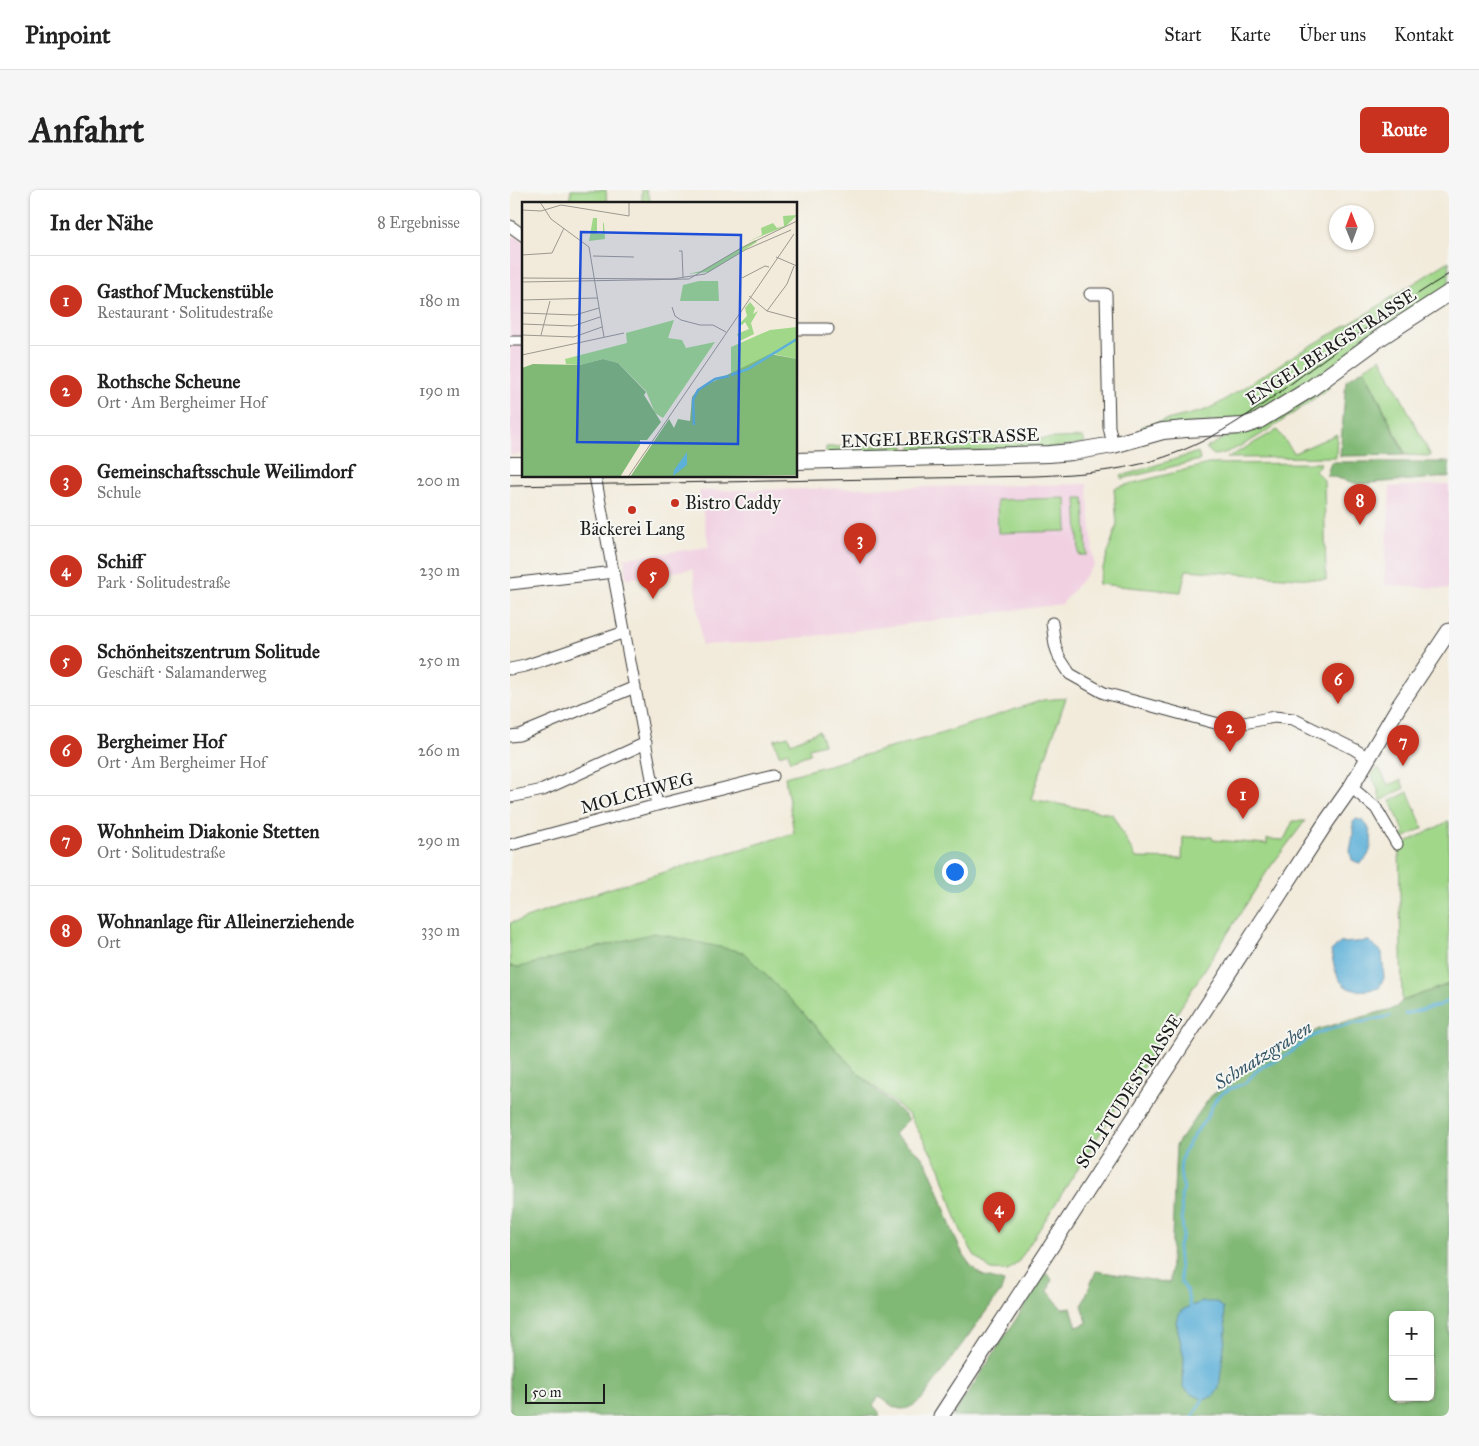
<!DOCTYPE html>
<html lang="de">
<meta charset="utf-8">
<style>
body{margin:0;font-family:"IM FELL Great Primer",serif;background:#f6f6f6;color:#222}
.controls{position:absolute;right:15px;bottom:15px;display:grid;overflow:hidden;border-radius:8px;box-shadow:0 1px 4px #0004}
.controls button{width:45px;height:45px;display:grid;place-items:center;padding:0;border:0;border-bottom:1px solid #e0e0e0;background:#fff;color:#222;font:25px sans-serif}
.compass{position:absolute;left:819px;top:15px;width:45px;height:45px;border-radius:50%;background:#fff;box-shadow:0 1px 4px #0004;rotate:359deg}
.scale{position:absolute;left:15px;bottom:12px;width:80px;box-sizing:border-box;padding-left:5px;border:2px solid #1c1c1c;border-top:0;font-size:14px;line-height:18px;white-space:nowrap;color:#1c1c1c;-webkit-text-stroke:4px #f6f6f2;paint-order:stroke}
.you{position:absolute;left:444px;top:681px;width:18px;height:18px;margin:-12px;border:4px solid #fff;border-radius:50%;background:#1a73e8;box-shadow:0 0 0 8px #1a73e833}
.badge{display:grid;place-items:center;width:32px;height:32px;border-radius:50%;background:#c8321e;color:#fff;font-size:16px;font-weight:700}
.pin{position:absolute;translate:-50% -41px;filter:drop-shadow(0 1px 2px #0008)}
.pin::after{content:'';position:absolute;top:26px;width:18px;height:15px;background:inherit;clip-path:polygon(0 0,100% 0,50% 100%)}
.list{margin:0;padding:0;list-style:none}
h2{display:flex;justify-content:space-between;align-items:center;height:65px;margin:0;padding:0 20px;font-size:21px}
h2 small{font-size:16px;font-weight:400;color:#767676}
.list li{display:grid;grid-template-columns:32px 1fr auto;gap:15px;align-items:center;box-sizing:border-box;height:90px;padding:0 20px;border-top:1px solid #e0e0e0}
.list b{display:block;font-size:19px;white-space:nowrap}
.list p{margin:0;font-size:16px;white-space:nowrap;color:#767676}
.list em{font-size:16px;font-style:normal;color:#767676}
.map{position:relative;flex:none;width:939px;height:1226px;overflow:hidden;border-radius:8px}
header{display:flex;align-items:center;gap:30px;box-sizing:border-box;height:70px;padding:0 25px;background:#fff;border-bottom:1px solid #e0e0e0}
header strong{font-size:24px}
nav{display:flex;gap:28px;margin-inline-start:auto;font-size:18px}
.intro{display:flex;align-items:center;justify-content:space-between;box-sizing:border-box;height:120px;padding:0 30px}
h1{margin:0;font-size:35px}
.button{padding:12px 22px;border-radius:8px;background:#c8321e;color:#fff;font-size:18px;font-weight:700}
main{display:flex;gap:30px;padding:0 30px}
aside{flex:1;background:#fff;border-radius:8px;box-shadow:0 1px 4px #0004}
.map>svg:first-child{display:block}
.built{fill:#f1d0e2}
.green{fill:#a0d789;stroke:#5e7a52}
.forest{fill:#80b875;stroke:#4e6a48;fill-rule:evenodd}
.water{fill:#5db0d8;stroke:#3c667a}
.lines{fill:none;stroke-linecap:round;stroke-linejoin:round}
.stream{stroke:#5db0d8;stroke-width:3}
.pedestrian-casing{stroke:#3c3b39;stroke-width:11}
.minor-casing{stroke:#3c3b39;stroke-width:13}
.tertiary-casing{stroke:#3c3b39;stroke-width:17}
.secondary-casing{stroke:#3c3b39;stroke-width:18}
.pedestrian{stroke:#fff;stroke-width:9}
.minor{stroke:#fff;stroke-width:11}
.tertiary{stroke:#fff;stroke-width:15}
.secondary{stroke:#fff;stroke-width:16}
.tram{stroke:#1c1c1c;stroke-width:1}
.poi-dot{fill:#c8321e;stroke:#f6f6f2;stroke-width:2}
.labels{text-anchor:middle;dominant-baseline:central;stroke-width:4;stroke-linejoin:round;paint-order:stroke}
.street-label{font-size:18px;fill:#1c1c1c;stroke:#f6f6f2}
.poi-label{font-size:18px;fill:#1c1c1c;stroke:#f6f6f2;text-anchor:start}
.water-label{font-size:19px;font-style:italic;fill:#365767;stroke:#f6f6f2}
.inset-river{fill:none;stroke:#5db0d8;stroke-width:2.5}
.inset-road{fill:none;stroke:#9c988f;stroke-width:1}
.view{fill:#1d4ed8;fill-opacity:0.15;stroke:#1d4ed8;stroke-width:2.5}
.inset-edge{fill:none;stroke:#1c1c1c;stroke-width:2.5}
</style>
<header>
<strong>Pinpoint</strong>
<nav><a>Start</a><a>Karte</a><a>Über uns</a><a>Kontakt</a></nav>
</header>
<div class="intro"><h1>Anfahrt</h1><a class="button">Route</a></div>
<main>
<aside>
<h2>In der Nähe<small>8 Ergebnisse</small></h2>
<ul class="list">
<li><span class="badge">1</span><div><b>Gasthof Muckenstüble</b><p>Restaurant · Solitudestraße</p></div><em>180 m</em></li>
<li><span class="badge">2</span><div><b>Rothsche Scheune</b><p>Ort · Am Bergheimer Hof</p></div><em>190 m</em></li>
<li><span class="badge">3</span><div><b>Gemeinschaftsschule Weilimdorf</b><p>Schule</p></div><em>200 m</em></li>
<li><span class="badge">4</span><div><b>Schiff</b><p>Park · Solitudestraße</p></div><em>230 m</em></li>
<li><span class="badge">5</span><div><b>Schönheitszentrum Solitude</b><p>Geschäft · Salamanderweg</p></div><em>250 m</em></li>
<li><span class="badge">6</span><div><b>Bergheimer Hof</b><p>Ort · Am Bergheimer Hof</p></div><em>260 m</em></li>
<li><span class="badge">7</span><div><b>Wohnheim Diakonie Stetten</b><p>Ort · Solitudestraße</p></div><em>290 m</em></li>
<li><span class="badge">8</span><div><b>Wohnanlage für Alleinerziehende</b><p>Ort</p></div><em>330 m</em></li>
</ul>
</aside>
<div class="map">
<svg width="939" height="1226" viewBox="0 0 939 1226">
<rect width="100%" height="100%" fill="#f6f6f2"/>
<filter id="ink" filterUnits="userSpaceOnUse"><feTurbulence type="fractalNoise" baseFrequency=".02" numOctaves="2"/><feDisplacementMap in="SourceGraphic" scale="10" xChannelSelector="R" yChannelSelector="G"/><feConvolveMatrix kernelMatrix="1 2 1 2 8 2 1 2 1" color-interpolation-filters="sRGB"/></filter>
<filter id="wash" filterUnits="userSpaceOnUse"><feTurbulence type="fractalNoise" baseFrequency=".0096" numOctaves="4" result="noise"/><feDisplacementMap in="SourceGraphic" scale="20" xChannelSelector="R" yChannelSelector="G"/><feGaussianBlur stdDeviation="1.12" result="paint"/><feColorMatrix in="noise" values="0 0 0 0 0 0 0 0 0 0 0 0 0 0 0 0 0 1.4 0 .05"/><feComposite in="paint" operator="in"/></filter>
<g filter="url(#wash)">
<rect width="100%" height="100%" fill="#f2ebdb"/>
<path class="built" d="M0,47H8L14,51V264L0,265Z
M577,294L584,375L552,414L265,451L192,455L183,379L116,389L115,368L199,357L189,301Z
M939,294V399L874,395L880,297Z"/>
<path class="green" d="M61,0H96L97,13H132V0H136L142,14H59Z
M939,71V95L817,181L742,227L631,240L632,236L693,221L708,214L783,166L848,129Z
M871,168L921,266L896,265L854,178Z
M817,195L820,197C796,214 731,264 704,265L696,258L716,247L738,241L768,228Z
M767,240L784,263L827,244L826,267L717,268Z
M573,247L575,253L536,259L401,263V254Z
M394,255V263L316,265V257Z
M688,262L690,270L611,289V286Z
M811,273L805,281L814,290L816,390L676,380L671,402L588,394L607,334L604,298L698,274Z
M556,308L557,341L488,343L487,310Z
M566,308H574L577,365H569Z
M556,508L521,609L602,624L626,668L672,669L673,647H702L703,650L757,654V649L774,650L783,631H795L758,680L509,1071L498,1081L481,1080L465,1066L456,1051L448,1034L430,978L399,925L348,883L283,812L0,776V733L8,731L98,699L284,643L275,587L427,545L533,510Z
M309,541L314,554L299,558L300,564L280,571L278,562L269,565L264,550L278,546L281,553Z
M869,578L878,595L891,590L894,598L871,611L867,597L861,584Z
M898,602L913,638L888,651L886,648L895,643L880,611Z
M939,631V794L892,811L889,656Z"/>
<path class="forest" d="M854,179L895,265L830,266L836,191Z
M821,272H939V287L848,294L817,285Z
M144,743L233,762L283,812L348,883L399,929L384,944C392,951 404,958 411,966C434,995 441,1068 472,1085C479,1088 487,1090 494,1092L491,1101L412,1209C393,1225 386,1220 369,1206L363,1215L369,1222V1226H0V776L9,777Z
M939,794V1226H443L536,1083L542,1089L538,1101L552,1119L561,1118L567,1137L577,1133L572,1115L586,1081L660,1093L666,955L701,906L749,870L809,839L885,818L892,811ZM693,1112L673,1187L674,1168L666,1131L671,1121L680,1116ZM883,1125H920V1207H883Z"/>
<path class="water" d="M846,629C867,631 865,669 849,673L842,670L840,661L843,645V632Z
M859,751L872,762L874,788L869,798C834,806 827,795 821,761L830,753Z
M693,1112H706L713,1118L716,1140L709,1198L704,1206L693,1209L681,1204L673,1197L674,1168L666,1131L671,1121L680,1116Z"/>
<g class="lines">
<path class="stream" d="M895,824L930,815L939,810
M680,1116L677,1101L671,1092L668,1058L673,1045L671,1006L674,998C662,968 681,950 697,927C701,920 702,913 708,907C717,898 725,898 735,893C740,890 743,883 748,880C756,874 764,872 772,868C783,862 792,852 803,846C821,836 859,831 880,826
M683,1226L693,1209"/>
</g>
</g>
<g filter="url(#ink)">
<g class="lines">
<g class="pedestrian-casing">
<path id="pedestrian" d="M0,151H14"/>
</g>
<g class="minor-casing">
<path id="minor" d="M0,36L14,46
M580,104H596L599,237L603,255
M286,139H318
M85,286L147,615
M0,394L104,382
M542,433L545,455L549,467L560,484L594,503L709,534L734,533L764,527L783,529L844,559L858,568
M0,479L15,476L115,442
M0,546L9,545L125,497
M841,597L866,618L887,654
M0,607L33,600L136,553
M0,655L147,615L263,586"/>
</g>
<g class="tertiary-casing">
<path id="tertiary" d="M431,1226L817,631L841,597L889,516L939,441"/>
</g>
<g class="secondary-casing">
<path id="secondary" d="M286,271L539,264L562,262L603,255L653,241L676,239L733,236L748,231L800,199L871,147L939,103
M0,275H14"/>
</g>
<use href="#pedestrian" class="pedestrian"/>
<use href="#minor" class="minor"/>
<use href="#tertiary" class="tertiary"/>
<use href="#secondary" class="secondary"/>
<path class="tram" d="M0,296L525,286C572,284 618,281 663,264C718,244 764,206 810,172C852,141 895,111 939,84"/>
</g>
</g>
<g class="poi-dot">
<circle cx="165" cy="313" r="5"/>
<circle cx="122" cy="320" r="5"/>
</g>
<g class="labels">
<g class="street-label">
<text transform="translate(821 157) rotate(-33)">ENGELBERGSTRASSE</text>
<text transform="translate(430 248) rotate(-2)">ENGELBERGSTRASSE</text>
<text transform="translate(127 603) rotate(-15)">MOLCHWEG</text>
<text transform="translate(619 901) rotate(-57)">SOLITUDESTRASSE</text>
</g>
<g class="poi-label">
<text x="175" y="313">Bistro Caddy</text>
<text x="122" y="339" text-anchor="middle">Bäckerei Lang</text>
</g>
<g class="water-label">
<text transform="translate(753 865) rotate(-32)">Schnatzgraben</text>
</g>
</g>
<g transform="translate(12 12)">
<rect width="275" height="275" fill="#f2ebdb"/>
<path d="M275,13L264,24L225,40L240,33L239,26L251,21L255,26L262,24L261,14ZM71,16H75V32H81V20L82,22L83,37L67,39ZM233,38L235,40L187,70L166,72L179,69ZM177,79H196L197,99H158L161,83ZM228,100L233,106L231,112L236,109L229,121L232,132L218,139L215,132L227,127L223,120L220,123H216L225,114L223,106ZM152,118L146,136L160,138L164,146L193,140L141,216L133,211L124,189L96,161L81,157L58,163L44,162L43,157L105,141L104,131ZM275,125V157L251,152L209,171V145L248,128Z" fill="#a0d789"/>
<path d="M275,143V273L108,275L147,217L152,226L156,217L168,219L170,195L176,187L248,152L275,157ZM81,157L96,161L124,190L122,193L139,220L125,238H118V243L98,275H0V166L11,162L58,163Z" fill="#80b875"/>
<path d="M165,250V263L151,274L152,268Z" fill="#5db0d8"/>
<path class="inset-river" d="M209,173L226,167L275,137M172,223L171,198L176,188L193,177L207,174"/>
<path class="inset-road" d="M18,0L29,17L67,45L82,135M0,8L19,9L39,3L107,14V0M157,49H160L161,75M0,53L30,51L42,26M71,54L112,55M254,55L275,64M0,76L150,77L183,72L223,48L269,28M220,76L243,64L247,65M0,80L167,77L219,46L275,19M227,94L245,109L275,117M0,98L75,96M150,105L153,114L159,118L178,123H191L204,130M245,109L265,82L272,64M0,111L53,113L77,106M0,122L51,124L78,115M0,133L52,135L80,125M19,133L28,99M0,153L102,131M106,275L272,32"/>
<path class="view" d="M59,30L219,33L216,242L55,240Z"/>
<rect width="275" height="275" class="inset-edge"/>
</g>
</svg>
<div class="controls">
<button>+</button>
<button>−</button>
</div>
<svg class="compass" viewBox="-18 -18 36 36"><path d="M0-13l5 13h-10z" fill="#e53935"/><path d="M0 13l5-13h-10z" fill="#767676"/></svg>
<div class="scale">50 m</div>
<div class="you"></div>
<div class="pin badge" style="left:733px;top:629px">1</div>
<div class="pin badge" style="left:720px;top:562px">2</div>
<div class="pin badge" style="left:350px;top:374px">3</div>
<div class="pin badge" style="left:489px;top:1043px">4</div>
<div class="pin badge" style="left:143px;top:409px">5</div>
<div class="pin badge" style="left:828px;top:514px">6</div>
<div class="pin badge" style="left:893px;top:576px">7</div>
<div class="pin badge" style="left:850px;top:335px">8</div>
</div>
</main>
